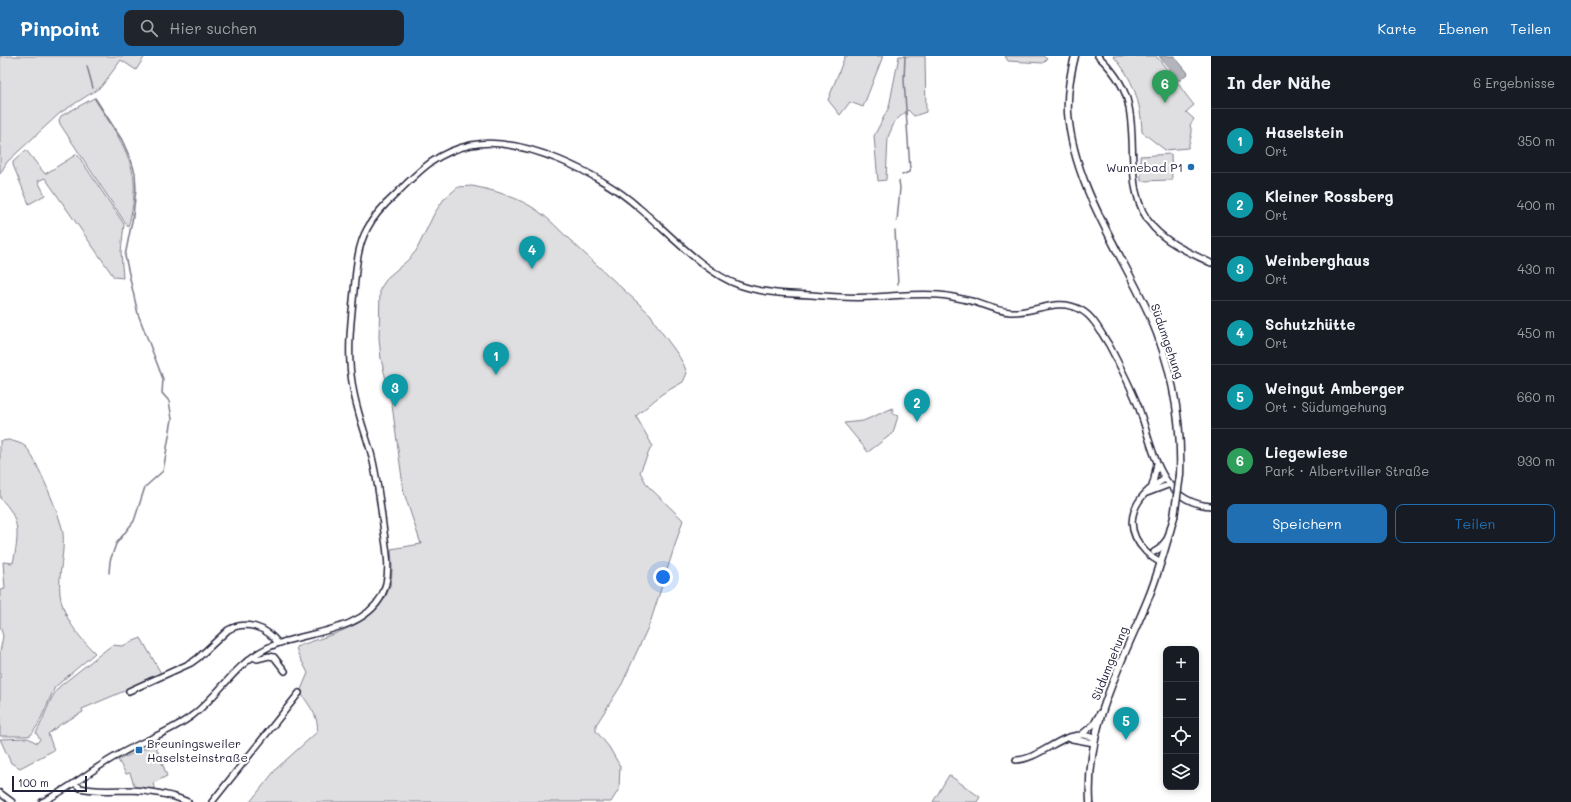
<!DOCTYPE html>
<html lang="de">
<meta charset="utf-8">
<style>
body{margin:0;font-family:Mali,sans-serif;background:#20242c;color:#f1f3f6}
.controls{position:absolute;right:12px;bottom:12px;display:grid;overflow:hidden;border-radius:8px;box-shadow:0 2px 6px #0003}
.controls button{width:36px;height:36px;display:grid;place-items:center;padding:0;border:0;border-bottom:1px solid #363941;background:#171b24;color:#f1f3f6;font:20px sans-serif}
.scale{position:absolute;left:12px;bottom:10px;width:75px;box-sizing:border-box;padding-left:4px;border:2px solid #22223b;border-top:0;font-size:11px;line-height:14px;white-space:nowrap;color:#22223b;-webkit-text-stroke:3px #fff;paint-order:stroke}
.you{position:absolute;left:663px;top:521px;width:14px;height:14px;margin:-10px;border:3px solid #fff;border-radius:50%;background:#1a73e8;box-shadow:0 0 0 6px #1a73e833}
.badge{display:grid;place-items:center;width:26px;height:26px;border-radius:50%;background:#1f6fb2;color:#fff;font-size:13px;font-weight:700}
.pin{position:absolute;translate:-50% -33px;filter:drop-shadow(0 1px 2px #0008)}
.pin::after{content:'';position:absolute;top:21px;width:14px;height:12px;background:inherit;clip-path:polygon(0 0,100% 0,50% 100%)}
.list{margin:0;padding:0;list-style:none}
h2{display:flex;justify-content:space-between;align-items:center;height:52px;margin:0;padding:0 16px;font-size:17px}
h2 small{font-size:13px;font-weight:400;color:#9ea1a6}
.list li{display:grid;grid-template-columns:26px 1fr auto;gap:12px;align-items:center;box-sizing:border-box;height:64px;padding:0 16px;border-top:1px solid #363941}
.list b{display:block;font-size:15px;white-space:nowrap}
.list p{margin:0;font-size:13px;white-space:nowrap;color:#9ea1a6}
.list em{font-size:13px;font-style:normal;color:#9ea1a6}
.actions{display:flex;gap:8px;padding:12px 16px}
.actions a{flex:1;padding:9px 0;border:1px solid #1f6fb2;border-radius:8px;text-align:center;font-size:14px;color:#1f6fb2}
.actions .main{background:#1f6fb2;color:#fff}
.icon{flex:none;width:22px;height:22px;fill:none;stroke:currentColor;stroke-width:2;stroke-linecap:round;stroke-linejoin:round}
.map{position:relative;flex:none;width:1211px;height:746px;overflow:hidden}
header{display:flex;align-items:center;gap:24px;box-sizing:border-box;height:56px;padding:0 20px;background:#1f6fb2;color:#fff}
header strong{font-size:19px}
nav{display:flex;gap:22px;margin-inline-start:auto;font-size:14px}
.search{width:280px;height:36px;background:#20242c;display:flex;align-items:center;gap:10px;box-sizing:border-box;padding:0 14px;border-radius:8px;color:#9ea1a6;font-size:15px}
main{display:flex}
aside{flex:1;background:#171b24}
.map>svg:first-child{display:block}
.green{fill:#dfdfe2;stroke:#80808e}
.water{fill:#b4b4bc;stroke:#7a7a88}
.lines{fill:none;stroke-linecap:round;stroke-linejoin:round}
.stream{stroke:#7a7a88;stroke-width:1.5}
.minor-casing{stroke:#22223b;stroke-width:8}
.major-casing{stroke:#22223b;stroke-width:9}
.minor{stroke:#fff;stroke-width:5}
.major{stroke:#fff;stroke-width:6}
.major-bridge-casing{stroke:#22223b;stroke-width:9;stroke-linecap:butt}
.major-bridge{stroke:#fff;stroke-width:6}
.poi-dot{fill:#1f6fb2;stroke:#fff;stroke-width:1.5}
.labels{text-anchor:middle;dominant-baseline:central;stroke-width:4;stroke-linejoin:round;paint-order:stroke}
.poi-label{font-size:12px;fill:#22223b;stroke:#fff;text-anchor:end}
.street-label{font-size:12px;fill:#22223b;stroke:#fff}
</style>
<header>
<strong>Pinpoint</strong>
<div class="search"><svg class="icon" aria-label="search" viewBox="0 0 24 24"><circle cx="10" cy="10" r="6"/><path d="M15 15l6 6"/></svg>Hier suchen</div>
<nav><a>Karte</a><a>Ebenen</a><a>Teilen</a></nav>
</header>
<main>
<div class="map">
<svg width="1211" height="746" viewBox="0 0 1211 746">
<rect width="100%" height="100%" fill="#fff"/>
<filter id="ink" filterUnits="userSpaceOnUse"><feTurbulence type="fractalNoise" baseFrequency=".025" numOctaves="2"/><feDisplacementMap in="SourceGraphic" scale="8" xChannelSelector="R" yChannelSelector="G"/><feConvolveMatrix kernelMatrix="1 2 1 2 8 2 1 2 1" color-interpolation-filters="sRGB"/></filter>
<g filter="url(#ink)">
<path class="green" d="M0,0H145L136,14L121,4L101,31L60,57L7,106L0,118Z
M845,0H883L863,51L850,46L840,59L828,44Z
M899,0H925L926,56L914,60L908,54L895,65L888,81L886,124L878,125L874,80L889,51Z
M1005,0H1043L1047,3L1043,7L1008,5Z
M1113,0H1156L1179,28C1181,33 1190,44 1194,49L1186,56L1194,63L1190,69L1192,77L1188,92L1165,94L1142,76C1141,46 1133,22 1113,0Z
M94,42C110,68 131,95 134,125C135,140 132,157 128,171L60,68L59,64L61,60Z
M26,94L45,118L77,98L124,168L121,196L123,222L114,221L45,122L38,125L45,139L29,148L13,109V106Z
M1171,98L1172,124L1141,125L1140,100Z
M472,130C494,134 520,142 538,155C550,163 559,174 570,184C597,209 624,234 651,259C661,280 680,295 687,317L683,326L662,338L636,360L652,389L640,416L647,429L683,464L650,567L622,628L596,669V675L609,691L620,710L619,733L611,746H250L277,712L317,676C320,661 308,648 300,636L308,617L298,598L296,591C330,578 378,570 390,530C393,519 392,505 391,493L421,488L404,437L392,349L381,303L379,282L380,233L388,221L408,204L416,195L434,158L444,143L458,131Z
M893,352V358L898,360L893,377L868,396L844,367L863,365Z
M9,384C15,386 22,387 26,391C35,400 62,464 63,477C65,497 58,518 60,538C63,562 79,581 95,597L55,631L38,669L31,679L26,680H0V596L3,580L0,570V534L5,533L3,506L13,507C19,480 21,462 0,442V385Z
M141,582L162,619L82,653L83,656L61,668L48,678L54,694L20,712L11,707L0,683L28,682L37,687L40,683L36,677C45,662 48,643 60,630L112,589L122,590Z
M155,688L167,720L153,727L155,734L135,732L130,717L126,718L118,704Z
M949,719L980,741L977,746H933Z"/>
<path class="water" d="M1159,0H1174L1188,17L1179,25Z"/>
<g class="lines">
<path class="stream" d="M87,10L93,32
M95,42L122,84L131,104L135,117L136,133L133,160L125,200L138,258L163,323L162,337L169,345L172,363L163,415L145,431L134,465L116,488L110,505L109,517
M902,119L909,116L910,113L904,24L905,0
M897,165L900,132L899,125
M895,174L898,228"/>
<g class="minor-casing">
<path id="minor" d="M1098,0C1111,12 1122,26 1127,43C1139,85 1122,137 1154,172C1170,189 1191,197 1211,207
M1152,430L1154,423L1157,407
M1147,437L1168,429
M1154,496L1159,493L1167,483
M1161,507C1155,504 1151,501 1146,496C1119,468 1135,439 1165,423
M253,601L257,603L269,600L274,601L285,615
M129,635L191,607L198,602L228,574C246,564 266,571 278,587
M1081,679L1094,668L1100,657
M1072,683L1094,687
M1016,704C1038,704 1061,677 1083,679C1087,679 1091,681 1095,682
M75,727L80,732C97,736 113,734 130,734C150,735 170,738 188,746
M0,737L12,746
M42,746C70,733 93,712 120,698C144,684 171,676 193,659C219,639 236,607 267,592C302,575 360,578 381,541C393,518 386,493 383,469C380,445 377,420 371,397C364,373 355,350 352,326C347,296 351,265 354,235C356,214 357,191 367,173C374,159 385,148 396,138C420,114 437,96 471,89C522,79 601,118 638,151C667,175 704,217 739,229C762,237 786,238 811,239C832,241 853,242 875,241C896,240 917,237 939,239C951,240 963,243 975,246C986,250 998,255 1010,256C1034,258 1057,240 1081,254C1094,261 1101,277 1109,289C1119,308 1129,327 1137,347C1153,388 1157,446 1211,450
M212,746L299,637"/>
</g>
<g class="major-casing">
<path id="major" d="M1075,0C1070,19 1067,38 1068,57C1073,129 1121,196 1150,260C1172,311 1182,364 1180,419
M1090,746C1086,669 1120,611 1148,543C1159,516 1166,489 1174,461"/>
</g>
<use href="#minor" class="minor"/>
<use href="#major" class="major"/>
<g class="major-bridge-casing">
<path id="major-bridge" d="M1174,461L1180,419"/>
</g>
<use href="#major-bridge" class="major-bridge"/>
</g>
</g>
<g class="poi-dot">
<circle cx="1191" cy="111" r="4"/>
<rect x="135" y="690" width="8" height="8" rx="2"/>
</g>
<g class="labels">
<g class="poi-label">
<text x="1183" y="111">Wunnebad P1</text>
<text x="147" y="687" text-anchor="start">Breuningsweiler<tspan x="147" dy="14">Haselsteinstraße</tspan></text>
</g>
<g class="street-label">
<text transform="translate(1168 285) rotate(71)">Südumgehung</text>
<text transform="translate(1109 607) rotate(-68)">Südumgehung</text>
</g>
</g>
</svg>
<div class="controls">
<button>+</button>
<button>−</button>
<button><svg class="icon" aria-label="locate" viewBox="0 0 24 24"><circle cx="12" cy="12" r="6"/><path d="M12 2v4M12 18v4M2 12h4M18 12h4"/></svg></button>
<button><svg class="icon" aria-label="layers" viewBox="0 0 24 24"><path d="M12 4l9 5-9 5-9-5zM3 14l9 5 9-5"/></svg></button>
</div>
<div class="scale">100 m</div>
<div class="you"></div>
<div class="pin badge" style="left:496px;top:319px;background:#0f9aa8">1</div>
<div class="pin badge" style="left:917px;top:366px;background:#0f9aa8">2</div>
<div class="pin badge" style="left:395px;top:351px;background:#0f9aa8">3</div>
<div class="pin badge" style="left:532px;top:213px;background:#0f9aa8">4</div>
<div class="pin badge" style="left:1126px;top:684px;background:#0f9aa8">5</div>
<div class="pin badge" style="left:1165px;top:47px;background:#2e9e5b">6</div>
</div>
<aside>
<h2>In der Nähe<small>6 Ergebnisse</small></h2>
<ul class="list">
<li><span class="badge" style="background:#0f9aa8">1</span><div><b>Haselstein</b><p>Ort</p></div><em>350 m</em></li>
<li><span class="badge" style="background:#0f9aa8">2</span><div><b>Kleiner Rossberg</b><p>Ort</p></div><em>400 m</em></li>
<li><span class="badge" style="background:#0f9aa8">3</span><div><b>Weinberghaus</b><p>Ort</p></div><em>430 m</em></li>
<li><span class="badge" style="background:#0f9aa8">4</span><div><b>Schutzhütte</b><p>Ort</p></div><em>450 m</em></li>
<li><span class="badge" style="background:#0f9aa8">5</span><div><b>Weingut Amberger</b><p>Ort · Südumgehung</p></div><em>660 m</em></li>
<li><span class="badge" style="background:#2e9e5b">6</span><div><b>Liegewiese</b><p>Park · Albertviller Straße</p></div><em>930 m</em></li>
</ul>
<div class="actions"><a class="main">Speichern</a><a>Teilen</a></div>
</aside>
</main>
